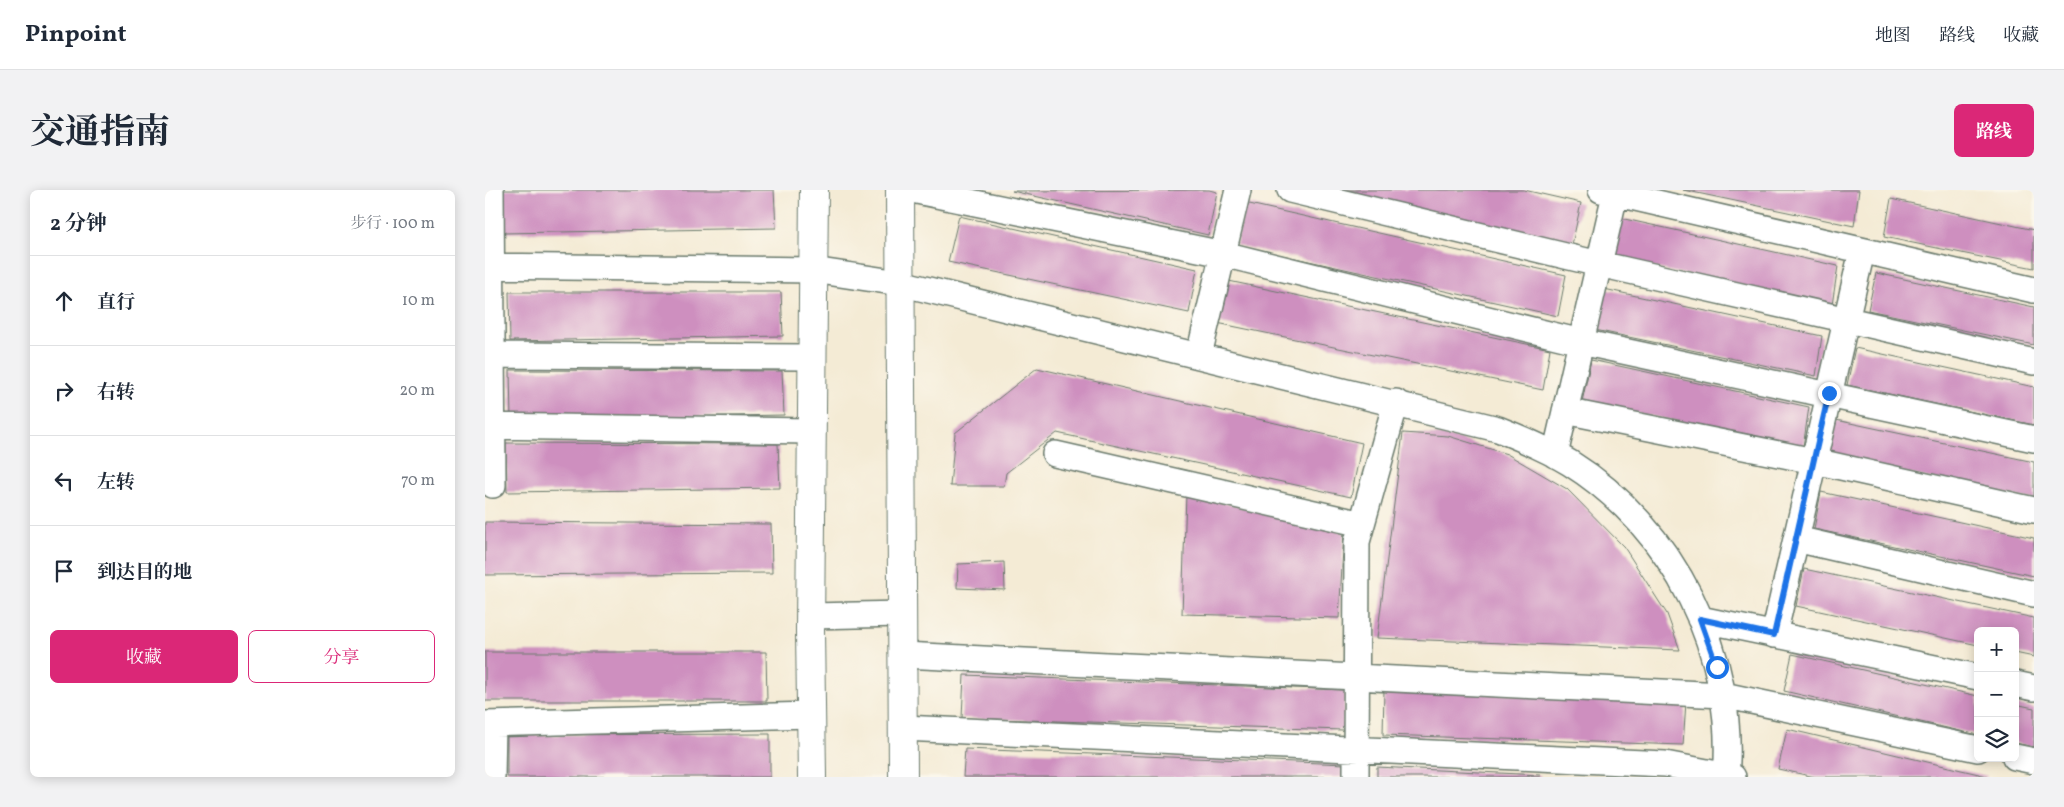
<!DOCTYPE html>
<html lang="zh">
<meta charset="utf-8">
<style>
body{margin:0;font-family:Vollkorn,"Noto Serif SC",serif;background:#f2f2f3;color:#1f2937}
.controls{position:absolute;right:15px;bottom:15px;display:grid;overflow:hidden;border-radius:8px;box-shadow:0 2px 12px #0003}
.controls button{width:45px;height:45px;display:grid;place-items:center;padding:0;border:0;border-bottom:1px solid #e0e1e3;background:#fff;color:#1f2937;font:25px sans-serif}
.stop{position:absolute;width:15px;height:15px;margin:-11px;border:4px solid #1a73e8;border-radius:50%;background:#fff}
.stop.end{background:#1a73e8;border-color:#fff;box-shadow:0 1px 5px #0008}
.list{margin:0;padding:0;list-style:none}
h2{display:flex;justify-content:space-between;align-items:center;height:65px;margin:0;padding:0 20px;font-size:21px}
h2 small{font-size:16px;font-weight:400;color:#747a83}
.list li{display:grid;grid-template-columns:32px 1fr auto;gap:15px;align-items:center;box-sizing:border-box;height:90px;padding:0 20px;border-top:1px solid #e0e1e3}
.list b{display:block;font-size:19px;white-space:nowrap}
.list em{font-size:16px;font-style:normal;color:#747a83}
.actions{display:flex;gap:10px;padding:15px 20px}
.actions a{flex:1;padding:11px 0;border:1px solid #db2777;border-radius:8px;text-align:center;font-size:18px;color:#db2777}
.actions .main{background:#db2777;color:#fff}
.icon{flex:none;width:28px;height:28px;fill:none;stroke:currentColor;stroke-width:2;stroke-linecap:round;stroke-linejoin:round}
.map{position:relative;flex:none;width:1549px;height:587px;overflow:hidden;border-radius:8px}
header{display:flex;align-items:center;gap:30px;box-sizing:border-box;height:70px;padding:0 25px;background:#fff;border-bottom:1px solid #e0e1e3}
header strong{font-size:24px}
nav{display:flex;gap:28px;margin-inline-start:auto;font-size:18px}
.intro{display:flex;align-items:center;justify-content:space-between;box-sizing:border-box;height:120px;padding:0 30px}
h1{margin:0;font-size:35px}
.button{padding:12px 22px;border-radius:8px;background:#db2777;color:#fff;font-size:18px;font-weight:700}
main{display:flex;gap:30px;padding:0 30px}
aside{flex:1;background:#fff;border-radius:8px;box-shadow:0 2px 12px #0003}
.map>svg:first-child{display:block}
.building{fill:#ce8fbf}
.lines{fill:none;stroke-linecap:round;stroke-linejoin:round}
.street-casing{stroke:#6a7a6c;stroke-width:28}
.secondary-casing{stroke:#6a7a6c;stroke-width:30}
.street{stroke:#fff;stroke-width:25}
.secondary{stroke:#fff;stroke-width:28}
.route{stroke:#1a73e8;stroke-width:6}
</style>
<header>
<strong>Pinpoint</strong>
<nav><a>地图</a><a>路线</a><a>收藏</a></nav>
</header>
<div class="intro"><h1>交通指南</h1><a class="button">路线</a></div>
<main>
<aside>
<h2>2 分钟<small>步行 · 100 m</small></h2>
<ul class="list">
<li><svg class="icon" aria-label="ahead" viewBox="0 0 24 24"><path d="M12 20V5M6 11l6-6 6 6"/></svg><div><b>直行</b></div><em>10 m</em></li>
<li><svg class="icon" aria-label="right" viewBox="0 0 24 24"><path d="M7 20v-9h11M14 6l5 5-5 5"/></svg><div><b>右转</b></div><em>20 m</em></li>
<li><svg class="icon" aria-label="left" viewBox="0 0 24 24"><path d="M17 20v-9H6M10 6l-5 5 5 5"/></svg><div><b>左转</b></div><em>70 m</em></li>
<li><svg class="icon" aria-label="arrive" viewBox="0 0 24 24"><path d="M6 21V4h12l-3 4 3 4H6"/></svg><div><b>到达目的地</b></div></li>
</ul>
<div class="actions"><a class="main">收藏</a><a>分享</a></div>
</aside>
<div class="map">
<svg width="1549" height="587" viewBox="0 0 1549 587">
<rect width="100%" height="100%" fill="#fbf7ec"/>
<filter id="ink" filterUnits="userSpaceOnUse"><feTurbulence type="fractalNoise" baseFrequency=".02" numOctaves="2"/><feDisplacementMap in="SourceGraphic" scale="10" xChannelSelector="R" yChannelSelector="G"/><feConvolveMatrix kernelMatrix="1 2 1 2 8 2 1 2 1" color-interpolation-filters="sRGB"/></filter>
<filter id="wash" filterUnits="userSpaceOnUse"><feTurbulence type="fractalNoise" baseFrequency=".0096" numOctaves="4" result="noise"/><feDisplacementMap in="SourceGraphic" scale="20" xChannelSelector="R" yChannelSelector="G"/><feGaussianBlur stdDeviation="1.12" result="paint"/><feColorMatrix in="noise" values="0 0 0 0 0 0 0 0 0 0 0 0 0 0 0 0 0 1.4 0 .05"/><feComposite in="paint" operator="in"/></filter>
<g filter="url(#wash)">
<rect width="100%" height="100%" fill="#f4ebd5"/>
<g id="blocks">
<path class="building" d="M17,0H289L291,38L18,43Z
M724,0L732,2L723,45L527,1Z
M841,0H1039L1096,13L1087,55Z
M1198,0H1374L1369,36Z
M1406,9L1549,40V78L1399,47Z
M760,13L1081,85L1073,126L751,55Z
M474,26L712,79L704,123L463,72Z
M1135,28L1353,76L1347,115L1126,69Z
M1391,83L1549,117V155L1383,120Z
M739,90L1065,159L1058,200L732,133Z
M1119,99L1337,146L1331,186L1110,140Z
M24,102H296L298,146L25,151Z
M1370,158L1549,197V235L1362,195Z
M1106,170L1324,217L1318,257L1097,212Z
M552,178L877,253L866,307L572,243L521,283L519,296H465L470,243Z
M25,180L297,181L299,225L26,230Z
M1351,230L1549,272V310L1343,267Z
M918,243L963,246L1022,264L1082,299L1139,357L1182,424L1195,460L892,448Z
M21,253L293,254L295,298L22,302Z
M1336,302L1549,348V386L1329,339Z
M701,304L859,342L854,428L697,424Z
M0,332L286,334L287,383L0,385Z
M519,372L520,400L472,398L473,374Z
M1319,379L1549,428V467L1530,463V441H1493V455L1311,416Z
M0,462H281L282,511H0Z
M1307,464L1493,506V545L1299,501Z
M479,485L860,500L858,540L477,528Z
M899,499L1201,512L1198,555L898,545Z
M1530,514L1549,518V557L1530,553Z
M1302,539L1502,586V587H1330L1293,579Z
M285,544V587H22V545Z
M480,559L861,574L860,587H478Z
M892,577L1055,585V587H892Z"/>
</g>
</g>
<g filter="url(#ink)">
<use href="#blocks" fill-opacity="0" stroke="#6a7a6c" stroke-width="1"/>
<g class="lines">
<g class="street-casing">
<path id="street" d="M6,0L8,295
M427,0L738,64L1096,152L1549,249
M805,0L1114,74L1549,172
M1116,0L1549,100
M0,76L328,80L415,93L1013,239C1038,249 1062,259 1085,273C1189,338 1252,465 1241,587
M0,165L328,167
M714,165L753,0
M1080,221L1329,271L1549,320
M0,236L327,241
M570,264L877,334
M1070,265L1131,0
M1311,349L1549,404
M326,426L417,424
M1215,429L1493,487
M1289,445L1377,61
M418,465L1238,505L1493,559
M1530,494L1549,498
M0,534L326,525
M418,538L1180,574L1248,587
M1530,567L1549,571
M7,587L8,534
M871,587L872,352L911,212"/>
</g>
<g class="secondary-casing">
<path id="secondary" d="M415,0L418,587
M327,587L325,440L329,0"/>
</g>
<use href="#street" class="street"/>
<use href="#secondary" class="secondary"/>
</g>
</g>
<g class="lines" filter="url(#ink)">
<path class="route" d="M1232,477L1215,429L1289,445L1344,203"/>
</g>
</svg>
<div class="controls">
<button>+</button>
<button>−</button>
<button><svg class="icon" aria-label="layers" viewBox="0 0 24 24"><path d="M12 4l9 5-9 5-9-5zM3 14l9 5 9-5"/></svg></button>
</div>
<div class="stop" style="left:1232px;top:477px"></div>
<div class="stop end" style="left:1344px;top:203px"></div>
</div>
</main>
